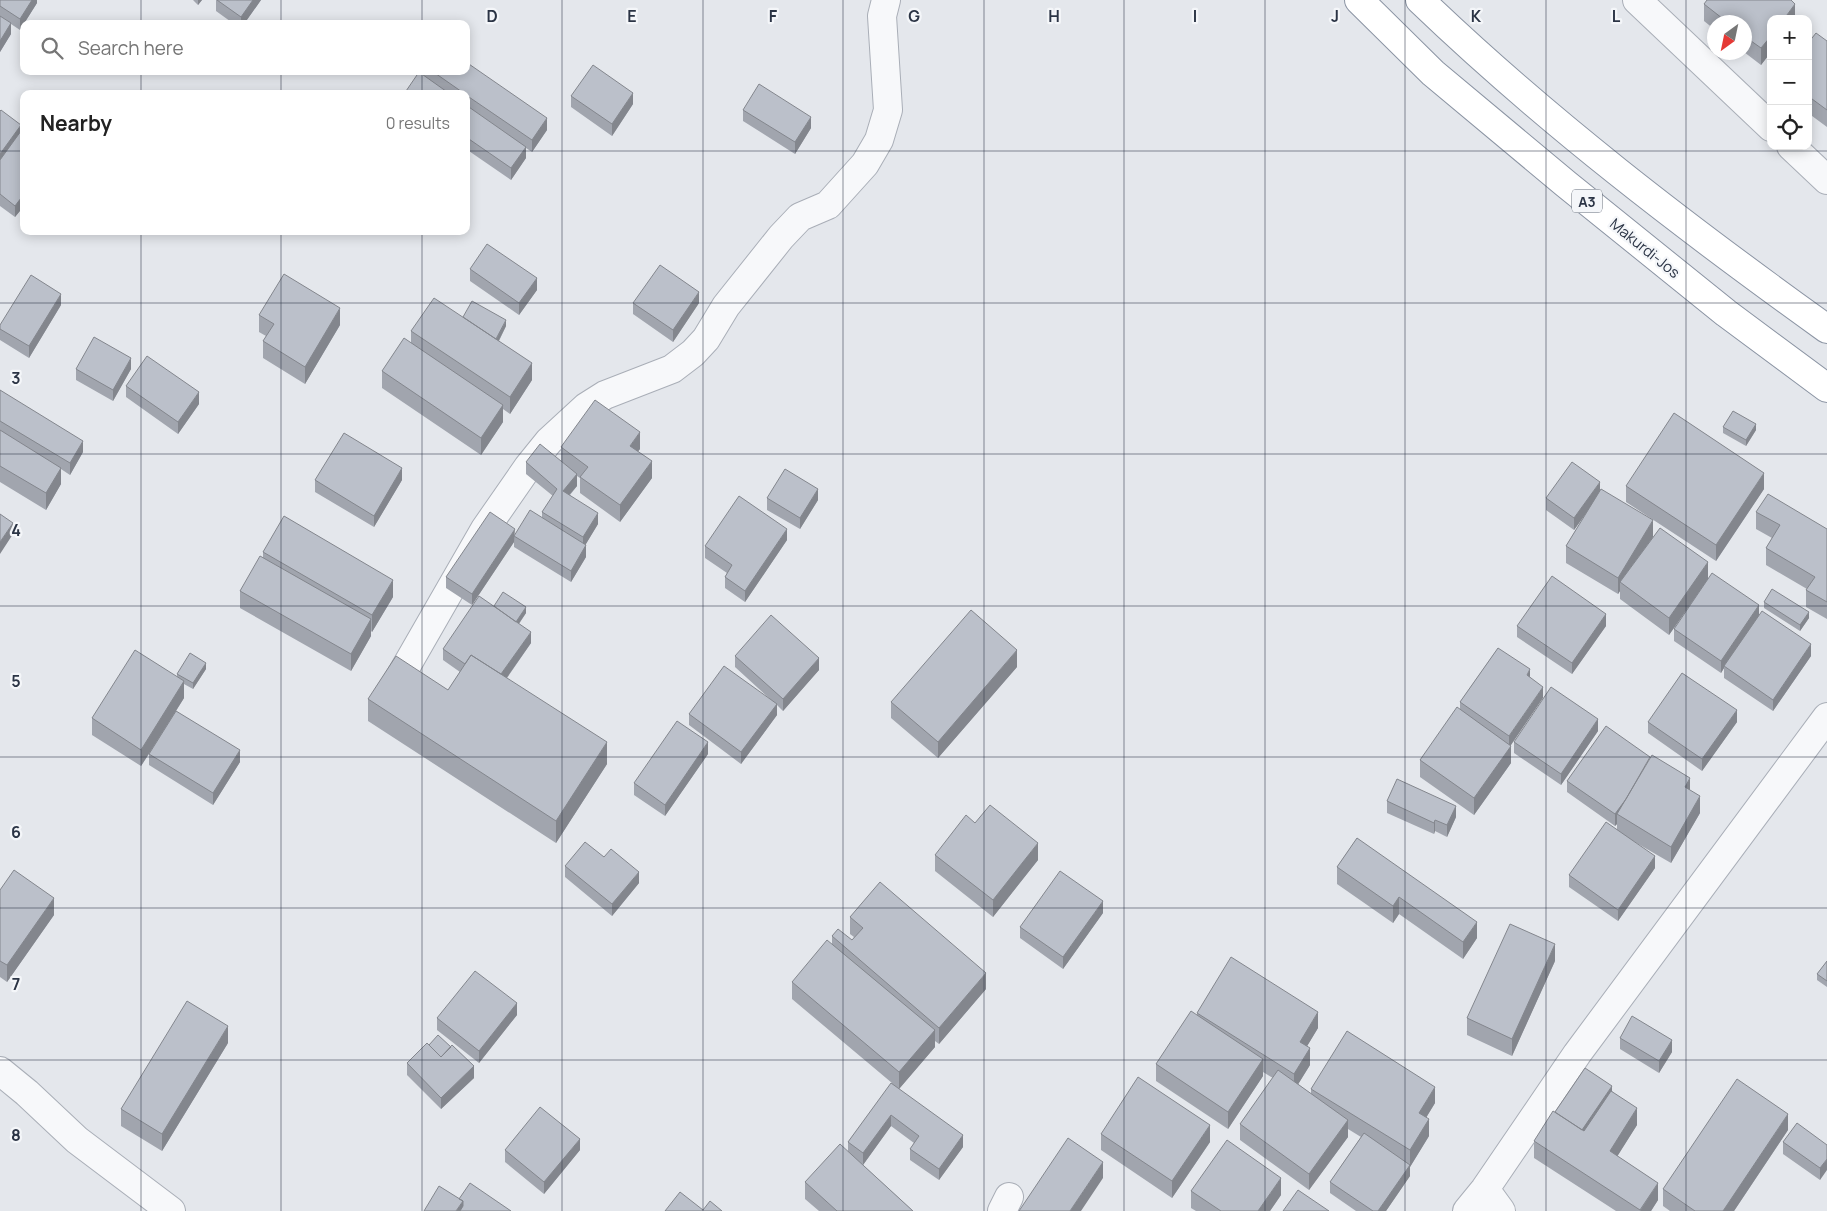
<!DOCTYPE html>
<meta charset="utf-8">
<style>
body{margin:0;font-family:Manrope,sans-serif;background:#f6f6f6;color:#222}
.controls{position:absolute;right:15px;top:15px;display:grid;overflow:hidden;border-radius:10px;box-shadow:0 2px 12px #0003}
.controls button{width:45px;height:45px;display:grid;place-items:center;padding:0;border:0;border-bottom:1px solid #e0e0e0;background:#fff;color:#222;font:25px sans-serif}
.compass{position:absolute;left:1707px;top:15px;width:45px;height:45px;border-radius:50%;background:#fff;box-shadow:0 2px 12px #0003;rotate:213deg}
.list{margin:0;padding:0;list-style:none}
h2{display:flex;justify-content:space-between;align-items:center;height:65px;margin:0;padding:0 20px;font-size:21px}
h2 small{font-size:16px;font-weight:400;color:#767676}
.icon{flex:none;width:28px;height:28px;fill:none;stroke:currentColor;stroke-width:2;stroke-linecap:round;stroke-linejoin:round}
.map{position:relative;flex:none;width:1827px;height:1211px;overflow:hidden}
.search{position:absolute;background:#fff;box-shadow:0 2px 12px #0003;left:20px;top:20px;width:450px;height:55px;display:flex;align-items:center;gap:12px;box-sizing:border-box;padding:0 18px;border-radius:10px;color:#767676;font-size:19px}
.panel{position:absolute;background:#fff;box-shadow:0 2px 12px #0003;left:20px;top:90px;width:450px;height:145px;border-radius:10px}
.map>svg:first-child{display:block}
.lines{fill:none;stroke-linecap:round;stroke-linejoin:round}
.minor-casing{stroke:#a9aeb7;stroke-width:30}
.highway-casing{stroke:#8b94a3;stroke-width:30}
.minor{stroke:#f7f8fa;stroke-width:28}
.highway{stroke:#fff;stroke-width:28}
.wall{fill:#a1a5ae}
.shaded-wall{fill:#83868d}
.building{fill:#bbc0ca;stroke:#83868d}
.grid{fill:none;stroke:#2b3445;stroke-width:1;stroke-opacity:0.55}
.labels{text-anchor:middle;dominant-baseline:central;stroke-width:4.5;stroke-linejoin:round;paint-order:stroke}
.shield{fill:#f4f6f9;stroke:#676e7b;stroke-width:1}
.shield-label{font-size:14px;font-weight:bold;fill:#2b3445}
.street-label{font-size:15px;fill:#2b3445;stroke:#f4f6f9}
.grid-label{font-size:16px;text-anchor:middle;font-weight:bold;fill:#2b3445;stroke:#f4f6f9;stroke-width:4.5;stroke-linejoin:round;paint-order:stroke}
</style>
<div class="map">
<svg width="1827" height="1211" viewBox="0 0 1827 1211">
<rect width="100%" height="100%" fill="#e4e7ec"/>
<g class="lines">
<g class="minor-casing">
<path id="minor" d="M1637,0L1771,127
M1791,146L1827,180
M396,684L485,529L528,467L549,441L586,407L605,395L672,369L693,353L706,339L726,306L781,237L800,217L828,205L865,164L879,140L888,110L882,16L886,0
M0,1071L27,1093L77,1140L171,1211
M1485,1189L1501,1211
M1002,1211L1009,1197
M1467,1211L1485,1189L1577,1054L1827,717"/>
</g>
<g class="highway-casing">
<path id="highway" d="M1359,0L1433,73L1566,184L1726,313L1827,388
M1420,0C1546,121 1685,227 1827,329"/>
</g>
<use href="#minor" class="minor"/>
<use href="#highway" class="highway"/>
</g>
<path class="wall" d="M0,0H37V3L20,30L11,24V34L0,52Z
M193,0H202L198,5Z
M216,0H261L244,24H234L216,11Z
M1704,4L1795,19H1771V52L1761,65L1744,52V22H1714V29L1704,21Z
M1827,41V127L1808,113V43Z
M423,71H466L547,130L532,152L526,148V158L511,180L466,149V94H404L423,75Z
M571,96L633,104L612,136L571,107Z
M743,110L811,128L795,154L743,121Z
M0,111L21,131L24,132V206L15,217L0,206Z
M470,269L537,290L519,315L470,281Z
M633,303H699L673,342L633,314Z
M61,305L29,358L0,340V325Z
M259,315L340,325L305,384L263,358V341L266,336L259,332Z
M463,317L506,326L499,341L532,380L510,414L503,409V422L481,455L382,388V371L411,343V331Z
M76,369H131L113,401L76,380Z
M126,386L199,404L178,434L126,397Z
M0,390L83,452L70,475L61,469V484L46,510L0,482Z
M1723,427L1756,430L1746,446L1723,433Z
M561,447L640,449L638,451L652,478L620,522L580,493V478L577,476V486L570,495L598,524L585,545L586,557L571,582L514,547V542L472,605L446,588V577L542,518V512L553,496L526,474V462L561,461Z
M315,480H402L374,527L315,492Z
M1626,486L1764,489L1716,561L1626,502Z
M1600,490L1653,537L1759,616L1811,656L1773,711L1724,678V668L1721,673L1674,641V629L1695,598L1669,635L1620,599V591L1618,594L1566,563V546L1587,512L1574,530L1546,510V498Z
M767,498L818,500L800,529L767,510Z
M1756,512L1827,529V619L1806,607V590L1807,589L1766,565V548L1772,538L1756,529Z
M787,540L745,602L725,588V577L727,573L705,558V546Z
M263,552L393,597L372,632L371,631V636L351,671L240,608V591L263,558Z
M1764,602L1809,618L1800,631L1764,608Z
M494,606L526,613L519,624L531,643L507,678L607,764L556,843L368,721V699L448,690L460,672L443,660V649Z
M1517,626H1606L1572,674L1517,637Z
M1498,648L1510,745L1511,763L1474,815L1420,777V760L1460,710V702Z
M735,656L819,670L783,711L777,705V715L741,764L689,725V714L771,700L735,667Z
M1017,667L938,758L891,718V702Z
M206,669L193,689L184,684V698L176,711L240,762L213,805L149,765V754L141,766L92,735V718L177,677V674Z
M1648,722H1737L1702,771L1648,733Z
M1598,731L1561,785L1514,753V742Z
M708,754L665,816L634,795V783Z
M1567,781L1690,790L1700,813L1671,863L1633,841L1655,868L1618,921L1569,887V875L1617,829V824L1615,826L1567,792Z
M1387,801L1456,817L1447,837L1435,831L1434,834L1387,813Z
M975,823L1038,860L993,917L935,871V855Z
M1357,838L1477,938L1463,959L1399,914L1393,923L1337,884V867Z
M604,857L639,883L612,916L565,877V866Z
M0,890L54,915L7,982L0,977Z
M1103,913L1063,969L1020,938V927Z
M850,917L986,989L939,1044L935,1041V1047L899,1089L963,1147L939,1180L910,1160V1149L914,1143L891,1126L863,1165L913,1211H819L805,1199V1182L848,1151V1142L892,1083L792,999V982L832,944V936L852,940L854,937L850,934Z
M1555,961L1512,1056L1467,1035V1018Z
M1827,961V987L1817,980V974Z
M1197,1013L1318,1028L1307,1046L1310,1065L1298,1084L1311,1094V1089L1435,1103L1426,1118L1429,1136L1410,1167V1176L1386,1211H1356L1330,1193V1182L1361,1137L1348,1129V1137L1309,1190L1240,1140V1124L1273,1078L1263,1072V1076L1228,1129L1156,1081V1064L1197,1015Z
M517,1015L479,1063L437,1030V1018Z
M1620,1038L1672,1052L1659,1073L1620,1049Z
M228,1043L162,1151L121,1126V1109Z
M429,1045L474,1078L441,1109L407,1075V1063Z
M1612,1091L1637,1125L1617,1156L1658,1200L1651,1211H1616L1534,1158V1141Z
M1788,1130L1734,1211H1670L1663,1206V1189Z
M1101,1134L1210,1142L1172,1198L1101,1150Z
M1783,1142L1827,1145L1820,1180L1783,1154Z
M505,1150H580L544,1194L505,1162Z
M1191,1191L1281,1195L1270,1211H1196L1191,1208Z"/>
<path class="shaded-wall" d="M32,0H37V3L20,30V19Z
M198,0H202L198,5Z
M253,0H261L244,24H241V17Z
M1795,4V19H1784Z
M11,23V34L0,52V41Z
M1771,36V52L1761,65V48Z
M633,93V104L612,136V124Z
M811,117V128L795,154V142Z
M547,118V130L532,152V140Z
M21,125V136L0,165V154Z
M526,147V158L511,180V168Z
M24,194V206L15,217V206Z
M537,278V290L519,315V303Z
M699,292V303L673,342V330Z
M61,294V305L29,358V346Z
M340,308V325L305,384V367Z
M506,320V326L495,348V342Z
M131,358V369L113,401V390Z
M532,363V380L510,414V397Z
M199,392V404L178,434V422Z
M503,405V422L481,455V438Z
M1756,424V430L1746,446V440Z
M640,432V449L630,462V446Z
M83,441V452L70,475V463Z
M652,461V478L620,522V505Z
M61,468V484L46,510V493Z
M402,468V480L374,527V516Z
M1764,473V489L1716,561V545Z
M577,474V486L563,502V491Z
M1600,482V494L1574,530V518Z
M818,489V500L800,529V518Z
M598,513V524L583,549V537Z
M1653,520V537L1620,582V591L1618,594V578Z
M13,523V534L0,554V542Z
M515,529L514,542L472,605V594Z
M787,529V540L745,602V591Z
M586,545V557L571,582V571Z
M1708,562V579L1669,635V618Z
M393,580V597L372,632V615Z
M1759,605V617L1724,666V668L1721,673V661Z
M526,607V613L515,629V624Z
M1809,612V618L1800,631V625Z
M1606,614V626L1572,674V663Z
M371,619V636L351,671V654Z
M531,632V643L496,693V681Z
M1811,644V656L1773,711V700Z
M1017,650V667L938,758V742Z
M819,658V670L783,711V699Z
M206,663V669L193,689V683Z
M1530,669V681L1527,675Z
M184,681V698L141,766V750Z
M1543,687V698L1509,748V736Z
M777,704V715L741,764V752Z
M1737,710V722L1702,771V759Z
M1598,719V731L1561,785V774Z
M607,742V764L556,843V821Z
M708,742V754L665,816V805Z
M1511,746V763L1474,815V798Z
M240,750V762L213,805V793Z
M1653,759L1617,814V824L1615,826V814Z
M1690,778V795L1685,787Z
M1700,796V813L1671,863V847Z
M1456,806V817L1447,837V825Z
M1435,820V831L1434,834V823Z
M1038,843V860L993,917V900Z
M1655,856V868L1618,921V910Z
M639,872V883L612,916V904Z
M1399,897V914L1393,923V906Z
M54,898V915L7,982V965Z
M1103,901V913L1063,969V957Z
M1477,922V938L1463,959V942Z
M1555,944V961L1512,1056V1039Z
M986,973V989L939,1044V1028Z
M517,1003V1015L479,1063V1051Z
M1318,1012V1028L1300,1058V1042Z
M228,1026V1043L162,1151V1134Z
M935,1030V1047L899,1089V1072Z
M1672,1040V1052L1659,1073V1061Z
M1310,1048V1065L1294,1091V1074Z
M1263,1059V1076L1228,1129V1112Z
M474,1066V1078L441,1109V1098Z
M1612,1086V1098L1580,1143V1132Z
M1435,1087V1103L1419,1129V1113Z
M1637,1108V1125L1610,1168V1151Z
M1788,1114V1130L1734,1211H1723Z
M891,1115V1126L863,1165V1153Z
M1429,1119V1136L1410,1167V1150Z
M1348,1120V1137L1309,1190V1174Z
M1210,1125V1142L1172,1198V1181Z
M963,1135V1147L939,1180V1169Z
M580,1139V1150L544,1194V1182Z
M1827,1159V1170L1820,1180V1168Z
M1103,1162V1178L1081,1211H1070Z
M1410,1165V1176L1386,1211H1378Z
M1281,1178V1195L1270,1211H1258Z
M1658,1183V1200L1651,1211H1640Z
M463,1201V1211H456Z"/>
<path class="building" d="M0,0H32L20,19L0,6Z
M217,0H253L241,17Z
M1707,0H1791L1795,4L1784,19H1771V36L1761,48L1744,36V22H1727L1704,4Z
M0,16L11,23L0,41Z
M1816,33L1827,41V110L1808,96V43Z
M466,62L547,118L532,140L466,95V94H465L432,71H466Z
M593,65L633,93L612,124L571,96Z
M419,72L450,94H404Z
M759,84L811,117L795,142L743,110Z
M466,105L526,147L511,168L466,137Z
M1,110L21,125L0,154V111Z
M21,131L24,132V194L15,206L0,194V160Z
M487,244L537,278L519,303L470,269Z
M660,265L699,292L673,330L633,303Z
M284,274L340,308L305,367L263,341L274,324L259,315Z
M31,275L61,294L29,346L0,329V325Z
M434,298L532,363L510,397L411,331Z
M472,301L506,320L496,339L463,317Z
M94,337L131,358L113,390L76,369Z
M404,338L503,405L481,438L382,371Z
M147,356L199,392L178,422L126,386Z
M0,390L83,441L70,463L0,421Z
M595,400L640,432L630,446L652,461L620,505L580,477L588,467L561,447Z
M1733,411L1756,424L1746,440L1723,427Z
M1674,413L1764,473L1716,545L1626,486Z
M0,430L61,468L46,493L0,466Z
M344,433L402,468L374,516L315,480Z
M540,444L577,474L563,491L598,513L583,537L542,512L557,489L526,462Z
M1572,462L1600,482L1574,518L1546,498Z
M785,469L818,489L800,518L767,498Z
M1601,489L1653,520L1618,578L1566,546Z
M1768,494L1827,529V602L1806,590L1815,577L1766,548L1780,525L1756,512Z
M739,496L787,529L745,591L725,577L732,565L705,546Z
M530,510L586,545L571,571L514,536Z
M490,512L515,529L472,594L446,577Z
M0,514L13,523L0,542Z
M284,516L393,580L372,615L263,552Z
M1660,528L1708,562L1669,618L1620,582Z
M260,556L371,619L351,654L240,591Z
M1712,573L1759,605L1721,661L1674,629Z
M1552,576L1606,614L1572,663L1517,626Z
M1772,589L1809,612L1800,625L1764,602Z
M503,592L526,607L516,622L494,606Z
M479,596L531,632L501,674L471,655L465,664L443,649Z
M971,610L1017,650L938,742L891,702Z
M1762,611L1811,644L1773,700L1724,666Z
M771,615L819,658L783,699L735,656Z
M1498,648L1530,669L1527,675L1543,687L1509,736L1460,702Z
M135,650L184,681L141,750L92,718Z
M190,653L206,663L193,683L177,674Z
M471,655L607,742L556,821L368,699L396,656L448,690Z
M724,666L777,704L741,752L689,714Z
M1682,673L1737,710L1702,759L1648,722Z
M1551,687L1598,719L1561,774L1514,742Z
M1457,707L1511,746L1474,798L1420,760Z
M176,711L240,750L213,793L149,754Z
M677,721L708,742L665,805L634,783Z
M1606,726L1650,757L1626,799L1615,814L1567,781Z
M1652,755L1690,778L1685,787L1700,796L1671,847L1617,814Z
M1397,779L1456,806L1447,825L1435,820L1434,823L1387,801Z
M990,805L1038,843L993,900L935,855L966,815L975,823Z
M1606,822L1655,856L1618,910L1569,875Z
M1357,838L1477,922L1463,942L1399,897L1393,906L1337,867Z
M585,842L604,857L611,849L639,872L612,904L565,866Z
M14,870L54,898L7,965L0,961V890Z
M1060,871L1103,901L1063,957L1020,927Z
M880,882L986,973L939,1028L832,936L838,929L852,940L863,928L850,917Z
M1510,924L1555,944L1512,1039L1467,1018Z
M827,940L935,1030L899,1072L792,982Z
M1231,957L1318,1012L1300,1042L1310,1048L1294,1074L1197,1013Z
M1827,961V981L1817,974Z
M475,971L517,1003L479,1051L437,1018Z
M187,1001L228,1026L162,1134L121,1109Z
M1191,1011L1263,1059L1228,1112L1156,1064Z
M1632,1016L1672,1040L1659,1061L1620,1038Z
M1347,1031L1435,1087L1419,1113L1429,1119L1410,1150L1311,1089Z
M438,1035L451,1047L441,1057L429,1045Z
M427,1043L441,1057L452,1045L474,1066L441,1098L407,1063Z
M1585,1068L1612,1086L1582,1130L1555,1112Z
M1278,1070L1348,1120L1309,1174L1240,1124Z
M1138,1077L1210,1125L1172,1181L1101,1134Z
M1737,1079L1788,1114L1723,1211H1695L1663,1189Z
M891,1083L963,1135L939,1169L910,1149L919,1136L891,1115L863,1153L848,1142Z
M1611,1091L1637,1108L1610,1151L1658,1183L1640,1210L1534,1141L1553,1111L1584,1131Z
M540,1107L580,1139L544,1182L505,1150Z
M1797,1123L1827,1145V1159L1820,1168L1783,1142Z
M1364,1133L1410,1165L1378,1211H1373L1330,1182Z
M1068,1138L1103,1162L1070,1211H1019Z
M1227,1140L1281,1178L1258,1211H1221L1191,1191Z
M840,1144L913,1211H837L805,1182Z
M470,1183L511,1211H460L463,1206V1201L459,1199Z
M439,1186L463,1201L456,1211H424Z
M1298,1190L1329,1211H1283Z
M680,1192L703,1210L710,1201L722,1211H665Z"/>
<path class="grid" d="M141,0V24M281,0V24M422,0V24M562,0V1211M703,0V1211M843,0V1211M984,0V1211M1124,0V1211M1265,0V1211M1405,0V1211M1546,0V1211M1686,0V1211M141,71V94M281,71V94M422,71V94M0,151H24M466,151H1827M141,231V1211M281,231V1211M422,231V1211M0,303H1827M0,454H1827M0,606H1827M0,757H1827M0,908H1827M0,1060H1827"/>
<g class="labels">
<rect class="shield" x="1572" y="189.5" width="30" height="23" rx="4"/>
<g class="shield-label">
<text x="1587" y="201">A3</text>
</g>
<g class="street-label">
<text transform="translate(1645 248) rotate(39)">Makurdi-Jos</text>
</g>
</g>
<g class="grid-label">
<text x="492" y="22">D</text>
<text x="632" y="22">E</text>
<text x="773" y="22">F</text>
<text x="914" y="22">G</text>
<text x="1054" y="22">H</text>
<text x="1195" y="22">I</text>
<text x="1335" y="22">J</text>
<text x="1476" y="22">K</text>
<text x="1616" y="22">L</text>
<text x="16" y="384">3</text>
<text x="16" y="536">4</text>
<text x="16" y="687">5</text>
<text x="16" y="838">6</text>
<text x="16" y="990">7</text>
<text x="16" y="1141">8</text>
</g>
</svg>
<div class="controls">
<button>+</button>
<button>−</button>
<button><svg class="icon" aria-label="locate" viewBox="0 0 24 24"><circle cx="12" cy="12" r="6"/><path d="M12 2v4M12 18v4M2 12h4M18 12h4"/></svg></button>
</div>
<svg class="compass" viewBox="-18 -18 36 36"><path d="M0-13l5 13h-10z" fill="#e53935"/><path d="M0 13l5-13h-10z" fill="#767676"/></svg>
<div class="search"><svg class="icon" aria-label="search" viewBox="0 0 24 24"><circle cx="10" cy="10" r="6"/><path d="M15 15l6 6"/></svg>Search here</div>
<section class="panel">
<h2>Nearby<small>0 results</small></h2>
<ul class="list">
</ul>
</section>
</div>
